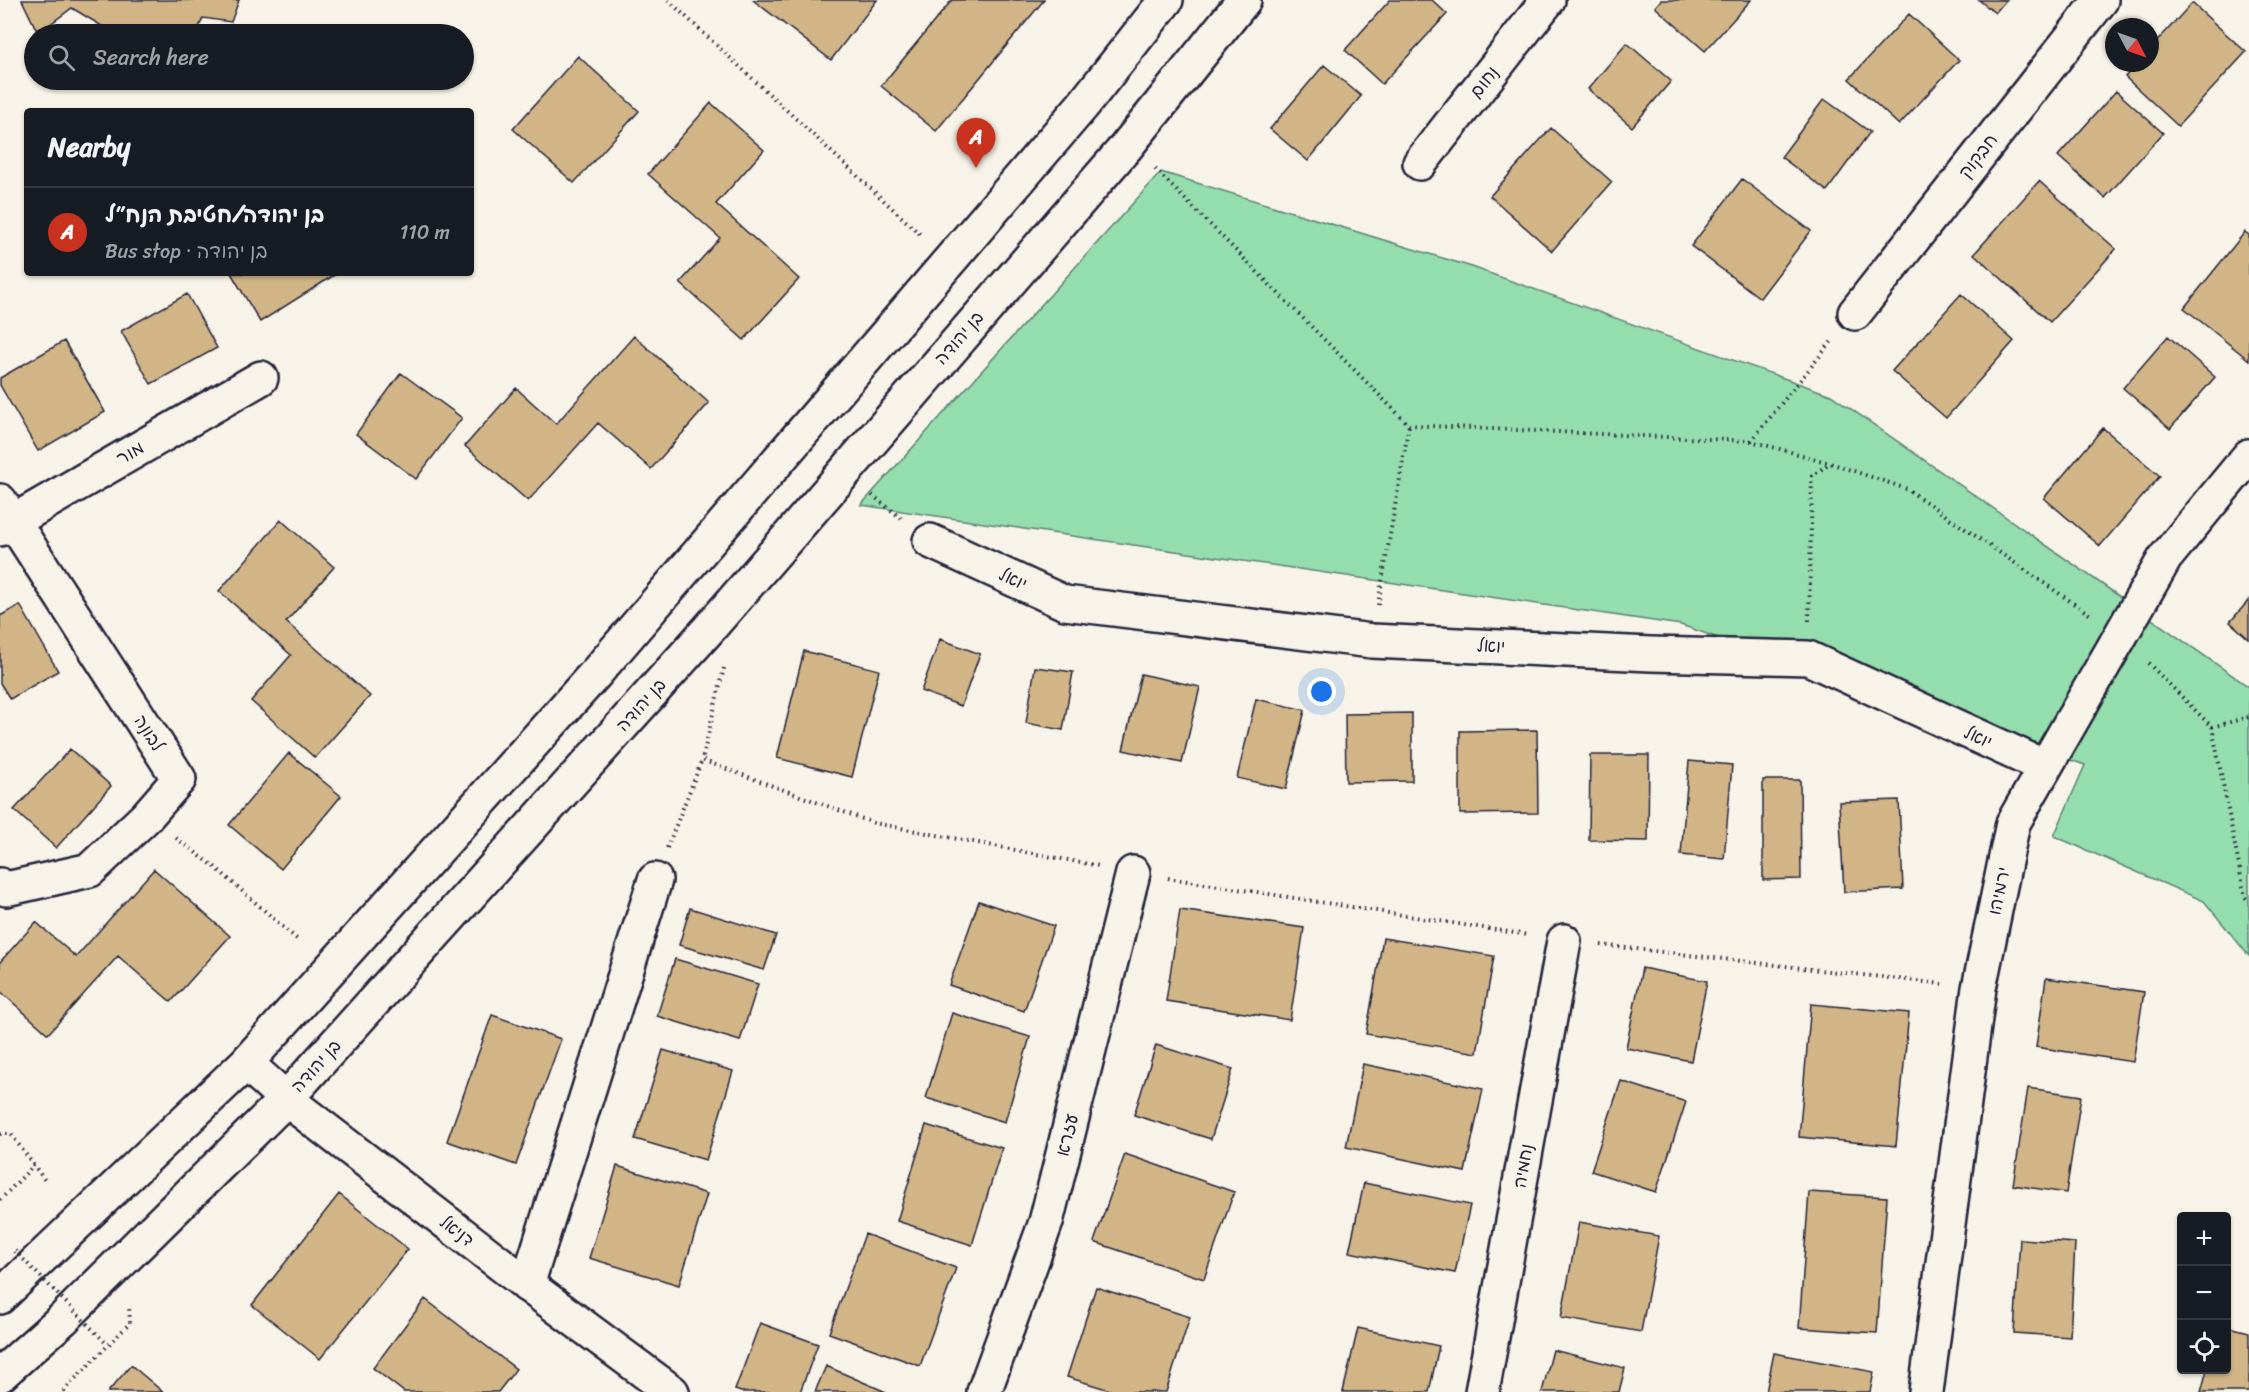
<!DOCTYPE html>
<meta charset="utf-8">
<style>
body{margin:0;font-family:Sriracha,"Playpen Sans Hebrew",sans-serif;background:#20242c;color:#f1f3f6}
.controls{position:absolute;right:18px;bottom:18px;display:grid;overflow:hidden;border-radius:6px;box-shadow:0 2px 4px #0004}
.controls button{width:54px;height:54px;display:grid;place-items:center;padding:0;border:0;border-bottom:2px solid #363941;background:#171b24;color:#f1f3f6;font:30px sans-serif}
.compass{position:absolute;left:2105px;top:18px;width:54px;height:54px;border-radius:50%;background:#171b24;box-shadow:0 2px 4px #0004;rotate:131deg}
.you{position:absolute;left:1322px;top:692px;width:21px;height:21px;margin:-15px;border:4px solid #fff;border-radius:50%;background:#1a73e8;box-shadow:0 0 0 9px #1a73e833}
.badge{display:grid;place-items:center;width:39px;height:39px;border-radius:50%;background:#c8321e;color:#fff;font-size:20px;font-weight:700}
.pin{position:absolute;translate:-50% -50px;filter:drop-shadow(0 2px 3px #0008)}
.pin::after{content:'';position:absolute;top:32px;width:21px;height:18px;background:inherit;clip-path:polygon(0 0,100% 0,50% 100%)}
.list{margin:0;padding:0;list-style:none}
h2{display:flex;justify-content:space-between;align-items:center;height:78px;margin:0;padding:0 24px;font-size:26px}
h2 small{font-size:20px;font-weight:400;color:#9ea1a6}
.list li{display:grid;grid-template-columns:39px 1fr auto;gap:18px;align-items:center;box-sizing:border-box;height:90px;padding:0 24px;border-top:2px solid #363941}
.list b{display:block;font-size:22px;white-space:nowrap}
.list p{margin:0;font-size:20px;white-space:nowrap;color:#9ea1a6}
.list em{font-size:20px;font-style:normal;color:#9ea1a6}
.icon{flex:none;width:33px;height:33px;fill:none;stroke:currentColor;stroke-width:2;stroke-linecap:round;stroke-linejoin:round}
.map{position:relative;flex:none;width:2249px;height:1392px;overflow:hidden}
.search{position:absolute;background:#171b24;box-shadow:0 2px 4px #0004;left:24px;top:24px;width:450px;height:66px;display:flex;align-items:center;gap:15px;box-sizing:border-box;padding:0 21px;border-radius:33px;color:#9ea1a6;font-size:22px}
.panel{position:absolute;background:#171b24;box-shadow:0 2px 4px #0004;left:24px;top:108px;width:450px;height:168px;border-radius:6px}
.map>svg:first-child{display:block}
.green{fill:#94ddad;stroke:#5b8074;stroke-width:1.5}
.building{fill:#d2b587;stroke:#22223b;stroke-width:1.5}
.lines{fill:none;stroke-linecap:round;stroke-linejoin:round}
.minor-casing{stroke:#22223b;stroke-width:38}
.tertiary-casing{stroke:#22223b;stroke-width:38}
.path{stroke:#22223b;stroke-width:4;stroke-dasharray:1.5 4.5;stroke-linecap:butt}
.minor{stroke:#f7f3e8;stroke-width:33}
.tertiary{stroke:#f7f3e8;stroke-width:33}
.path-bridge{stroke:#22223b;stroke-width:4;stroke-dasharray:1.5 4.5;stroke-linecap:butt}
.labels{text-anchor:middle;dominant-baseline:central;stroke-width:4.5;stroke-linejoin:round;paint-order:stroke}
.street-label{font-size:18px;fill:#22223b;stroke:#f7f3e8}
</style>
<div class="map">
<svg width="2249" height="1392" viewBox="0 0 2249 1392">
<rect width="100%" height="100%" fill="#f7f3e8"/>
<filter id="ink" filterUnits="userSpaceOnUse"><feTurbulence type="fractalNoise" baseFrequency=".0167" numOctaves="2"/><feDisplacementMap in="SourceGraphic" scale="12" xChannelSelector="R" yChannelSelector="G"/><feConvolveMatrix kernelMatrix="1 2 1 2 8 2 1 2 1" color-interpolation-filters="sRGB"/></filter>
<g filter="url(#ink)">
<path class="green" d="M1161,172L1472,267L1831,395L2249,687V956L2204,901L2054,836L2085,765L1681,625L861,505Z"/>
<path class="building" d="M22,0H239L231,22L203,18L196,34H143L138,28L115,34L72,8L38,33Z
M753,0H877L831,60Z
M952,0H1044L936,131L881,86Z
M1390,0H1432L1447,14L1382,84L1345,50Z
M1661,0H1751L1705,51L1655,7Z
M1979,0H2006L1995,13Z
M2192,3L2246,52L2178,126L2125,77L2137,63H2150V49Z
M1909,14L1959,60L1899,125L1849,79Z
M1627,43L1671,81L1632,127L1588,89Z
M578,56L639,111L574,183L513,129Z
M1324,65L1361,96L1308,161L1270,129Z
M2116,91L2163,133L2105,198L2058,156Z
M1824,99L1870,132L1827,191L1781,157Z
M711,103L764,150L716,204L799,279L744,340L680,283L720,238L648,174Z
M1551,128L1612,182L1552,251L1490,196Z
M1742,179L1811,231L1760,298L1691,246Z
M2039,181L2116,249L2050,322L1974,254Z
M2245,232L2249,235V360L2184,308Z
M231,273H335L336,274L260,322Z
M187,294L217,348L151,384L121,331Z
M1961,294L2014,341L1946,418L1892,371Z
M634,336L709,403L651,469L598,423L528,501L465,446L516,388L556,424Z
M2168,336L2215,377L2170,429L2123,388Z
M64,341L105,412L38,451L0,385V378Z
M401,373L462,418L416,479L356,434Z
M2103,428L2160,476L2100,546L2044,498Z
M281,520L334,567L286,622L370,696L315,758L251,701L291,655L219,591Z
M2249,600V639L2230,622Z
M20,605L58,671L10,699L0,683V616Z
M940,639L980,654L961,706L921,691Z
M804,651L879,670L852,777L777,758Z
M1035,667L1073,672L1063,730L1026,723Z
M1141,674L1200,687L1182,763L1123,750Z
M1256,699L1305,710L1286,789L1237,778Z
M1412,713V781L1346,782L1345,714Z
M1537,730L1538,813L1460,814V731Z
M70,749L111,786L56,848L14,810Z
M289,753L341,796L281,869L229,825Z
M1590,755H1649L1648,841L1589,840Z
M1689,761L1732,765L1724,859L1681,855Z
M1763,780H1800L1801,879L1763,880Z
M1899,800L1903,889L1844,892L1839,802Z
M154,869L230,936L171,1002L118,956L48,1034L0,991V962L36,922L76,957Z
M979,901L1054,926L1024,1011L949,985Z
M690,908L776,935L764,970L679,945Z
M1180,910L1304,928L1290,1020L1166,1001Z
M1383,938L1494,956L1477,1053L1366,1034Z
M675,959L758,984L740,1041L657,1016Z
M1642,968L1707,981L1691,1061L1626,1048Z
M2046,978L2144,992L2133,1062L2036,1047Z
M1811,1004L1909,1013L1896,1146L1799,1137Z
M952,1013L1030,1037L1005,1122L926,1098Z
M492,1015L561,1039L516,1165L447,1141Z
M1156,1045L1233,1069L1211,1139L1134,1115Z
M663,1050L733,1071L706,1160L635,1139Z
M1363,1064L1483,1089L1465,1172L1346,1147Z
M1621,1081L1686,1102L1656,1192L1591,1171Z
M2028,1088L2081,1096L2066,1193L2013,1185Z
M926,1125L1002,1148L972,1245L897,1221Z
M1125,1154L1234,1192L1204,1279L1094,1242Z
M617,1166L707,1194L679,1285L589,1258Z
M1364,1183L1470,1205L1455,1273L1349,1252Z
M1809,1192L1887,1197L1877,1333L1799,1328Z
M339,1194L408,1249L320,1359L252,1305Z
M1579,1222L1659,1236L1641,1332L1561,1318Z
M865,1234L956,1268L920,1366L829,1333Z
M2020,1239L2075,1243L2070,1337L2014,1333Z
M1096,1287L1190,1317L1166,1392H1116L1067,1377Z
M425,1299L516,1369L498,1392H404L373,1368Z
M760,1323L818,1344L800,1392H741L735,1390Z
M2226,1326L2249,1332V1392H2201L2207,1370H2226Z
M1358,1328L1439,1346L1429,1392H1343Z
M1553,1350L1625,1368L1619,1392H1542Z
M1774,1353L1874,1372L1870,1392H1766Z
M131,1365L163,1392H108Z
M826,1366L886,1392H815Z"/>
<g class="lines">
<g class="minor-casing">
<path id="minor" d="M1420,163L1548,0
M1855,313L2101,0
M0,501L179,779L146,817L90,870L6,889L0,885
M0,529L261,378
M930,541L1065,603L1372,641L1651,654L1808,658L2045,767
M527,1285L655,880
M984,1392L1046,1222L1133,873
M1482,1392L1564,941
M1926,1392L1979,988L2013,823L2165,558L2249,456"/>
</g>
<g class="tertiary-casing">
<path id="tertiary" d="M246,1063L286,1099L537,1292L672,1392
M0,1297L246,1063L596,673L1083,105L1166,0
M0,1375L63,1319L286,1099L708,630L1126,147L1244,0"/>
</g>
<path class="path" d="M668,0L922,236
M1155,169L1409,425L1751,441L1830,463L1907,489L2092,616
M1751,441L1832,341
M872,495L901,518
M1378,605L1409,425
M1809,621L1812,476L1830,463
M2148,663L2212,727L2245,897L2249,902
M724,668L702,760L874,823L1099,866
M2212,727L2249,717
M176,838L215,867L300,942
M667,848L702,760
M1168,878L1528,935
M1601,945L1942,984
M0,1134H11L46,1182
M0,1200L34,1165
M64,1392L66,1388L130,1323L129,1305"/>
<use href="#minor" class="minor"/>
<use href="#tertiary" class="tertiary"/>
<path class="path-bridge" d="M15,1251L107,1344"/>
</g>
</g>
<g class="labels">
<g class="street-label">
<text transform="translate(1484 82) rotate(-52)">נחום</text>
<text transform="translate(1978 156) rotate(-52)">חבקוק</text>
<text transform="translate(959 338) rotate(-49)">בן יהודה</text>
<text transform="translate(130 453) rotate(-30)">מור</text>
<text transform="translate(1013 579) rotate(25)">יואל</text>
<text transform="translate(1491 646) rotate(3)">יואל</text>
<text transform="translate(641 705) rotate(-48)">בן יהודה</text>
<text transform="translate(149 733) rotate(57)">לבונה</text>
<text transform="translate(1978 737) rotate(25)">יואל</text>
<text transform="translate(1999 891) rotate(-78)">ירמיהו</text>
<text transform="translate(316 1066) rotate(-48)">בן יהודה</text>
<text transform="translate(1067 1135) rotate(-76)">עזרא</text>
<text transform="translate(1523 1166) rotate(-80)">נחמיה</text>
<text transform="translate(457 1231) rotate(38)">דניאל</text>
</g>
</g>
</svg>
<div class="controls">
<button>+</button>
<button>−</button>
<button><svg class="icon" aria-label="locate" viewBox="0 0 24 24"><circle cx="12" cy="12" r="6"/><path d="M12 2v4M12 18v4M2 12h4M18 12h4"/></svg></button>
</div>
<svg class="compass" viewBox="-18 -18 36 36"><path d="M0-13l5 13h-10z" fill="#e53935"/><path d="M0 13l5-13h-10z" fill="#9ea1a6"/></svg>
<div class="you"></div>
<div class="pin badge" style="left:976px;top:168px">A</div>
<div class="search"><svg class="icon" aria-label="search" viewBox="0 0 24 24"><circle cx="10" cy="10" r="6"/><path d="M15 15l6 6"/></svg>Search here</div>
<section class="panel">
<h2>Nearby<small></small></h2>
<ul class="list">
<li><span class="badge">A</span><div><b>בן יהודה/חטיבת הנח״ל</b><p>Bus stop · בן יהודה</p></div><em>110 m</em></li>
</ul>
</section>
</div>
